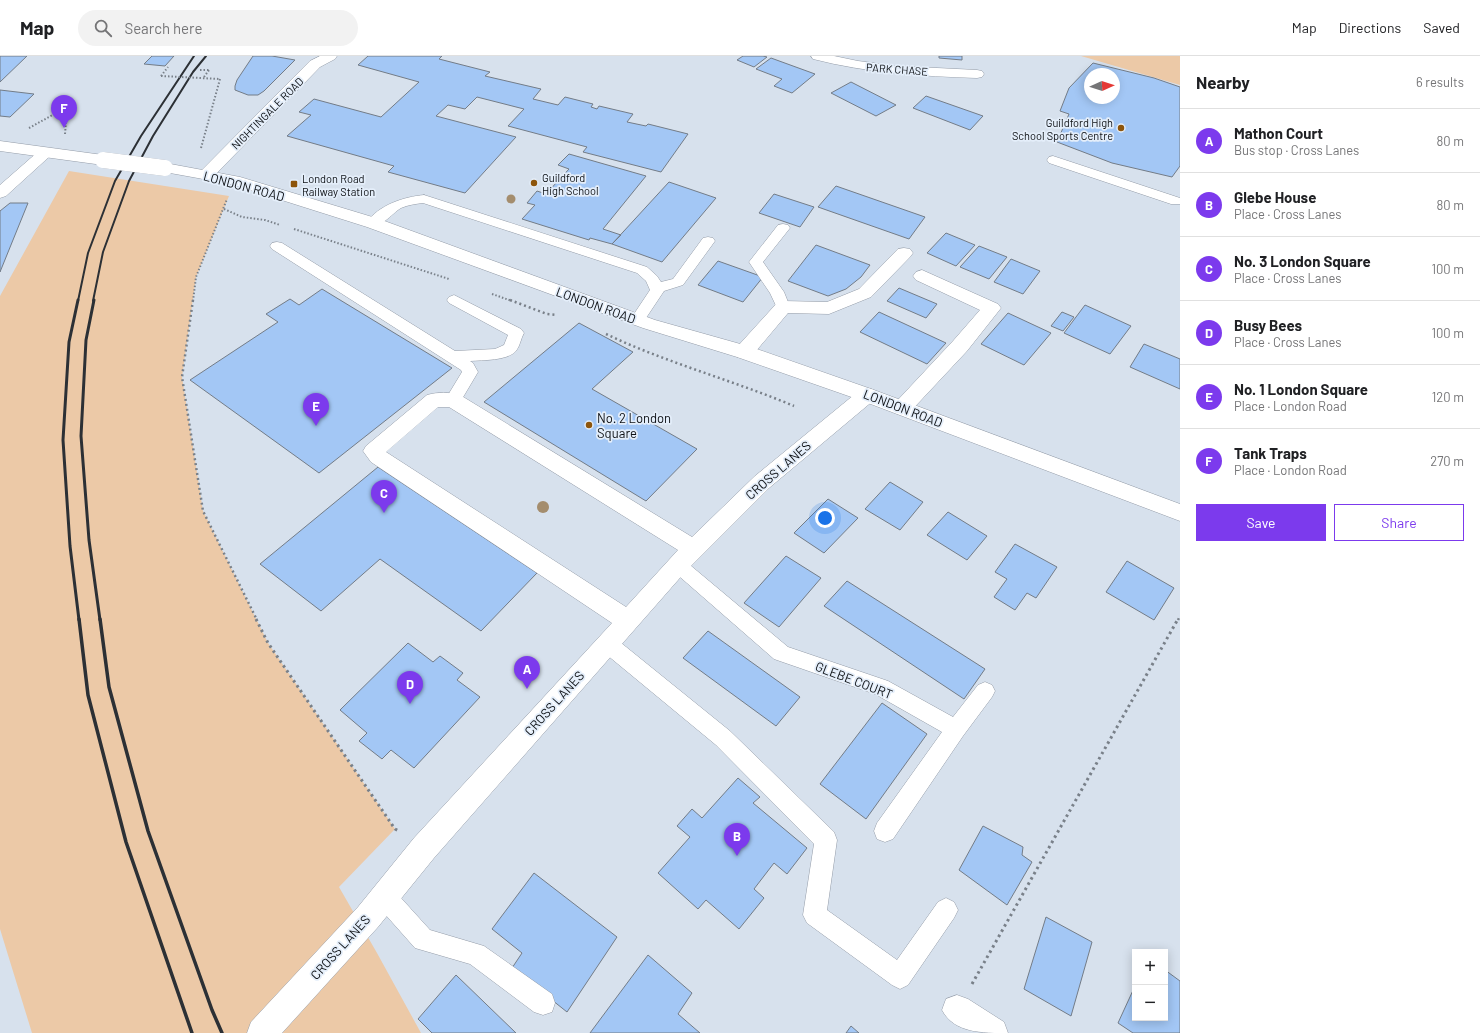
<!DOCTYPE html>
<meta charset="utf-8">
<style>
body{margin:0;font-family:Barlow,sans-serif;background:#f2f2f2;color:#202124}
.controls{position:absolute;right:12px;bottom:12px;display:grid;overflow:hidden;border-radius:0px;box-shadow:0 2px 10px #0003}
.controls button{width:36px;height:36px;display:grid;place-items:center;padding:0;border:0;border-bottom:1px solid #e0e0e0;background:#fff;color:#202124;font:20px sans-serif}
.compass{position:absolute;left:1084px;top:12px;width:36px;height:36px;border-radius:50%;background:#fff;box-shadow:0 2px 10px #0003;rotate:87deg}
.you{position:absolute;left:825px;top:462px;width:14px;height:14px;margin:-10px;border:3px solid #fff;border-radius:50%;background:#1a73e8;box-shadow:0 0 0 6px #1a73e833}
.badge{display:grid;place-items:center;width:26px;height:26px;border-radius:50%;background:#7c3aed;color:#fff;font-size:13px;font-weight:700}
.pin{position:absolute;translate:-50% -33px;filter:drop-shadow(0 1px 2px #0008)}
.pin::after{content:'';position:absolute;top:21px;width:14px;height:12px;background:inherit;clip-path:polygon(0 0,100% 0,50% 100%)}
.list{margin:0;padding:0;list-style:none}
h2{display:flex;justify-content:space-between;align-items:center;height:52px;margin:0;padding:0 16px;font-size:17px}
h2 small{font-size:13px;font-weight:400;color:#757577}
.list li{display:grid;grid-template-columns:26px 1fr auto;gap:12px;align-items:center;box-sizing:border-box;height:64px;padding:0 16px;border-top:1px solid #e0e0e0}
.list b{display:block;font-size:15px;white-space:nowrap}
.list p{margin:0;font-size:13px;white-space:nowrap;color:#757577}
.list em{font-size:13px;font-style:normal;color:#757577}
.actions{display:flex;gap:8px;padding:12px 16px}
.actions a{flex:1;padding:9px 0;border:1px solid #7c3aed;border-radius:0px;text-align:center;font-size:14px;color:#7c3aed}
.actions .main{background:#7c3aed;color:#fff}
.icon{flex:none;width:22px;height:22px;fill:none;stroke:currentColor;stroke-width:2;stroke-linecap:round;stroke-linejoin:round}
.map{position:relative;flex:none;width:1180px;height:977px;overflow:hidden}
header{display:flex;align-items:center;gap:24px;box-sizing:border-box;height:56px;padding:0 20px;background:#fff;border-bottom:1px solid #e0e0e0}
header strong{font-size:19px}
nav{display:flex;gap:22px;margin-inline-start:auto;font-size:14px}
.search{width:280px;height:36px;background:#f2f2f2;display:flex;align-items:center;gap:10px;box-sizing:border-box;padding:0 14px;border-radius:22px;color:#757577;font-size:15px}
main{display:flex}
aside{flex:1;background:#fff}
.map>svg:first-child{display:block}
.green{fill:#ecc9a7}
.building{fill:#a3c7f5;stroke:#737c87;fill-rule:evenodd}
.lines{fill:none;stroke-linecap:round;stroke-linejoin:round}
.lane-casing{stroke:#949ca8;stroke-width:1}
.street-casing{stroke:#949ca8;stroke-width:1}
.primary-casing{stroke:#949ca8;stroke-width:1}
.path-far2{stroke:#798089;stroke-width:2;stroke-dasharray:1.5 2;stroke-linecap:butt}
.path-far1{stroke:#798089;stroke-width:2.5;stroke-dasharray:2 3;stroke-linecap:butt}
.path{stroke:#798089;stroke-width:3;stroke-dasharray:2.5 3.5;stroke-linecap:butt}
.lane{fill:#fff;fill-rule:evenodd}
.street{fill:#fff;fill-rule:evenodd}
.primary{fill:#fff;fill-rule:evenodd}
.rail-far2{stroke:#2c3035;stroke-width:2}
.rail-far1{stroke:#2c3035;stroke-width:3}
.rail{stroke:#2c3035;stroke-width:3.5}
.primary-bridge-casing{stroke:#949ca8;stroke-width:16;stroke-linecap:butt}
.path-bridge{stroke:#798089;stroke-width:2;stroke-dasharray:1.5 2;stroke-linecap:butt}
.primary-bridge{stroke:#fff;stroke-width:16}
.tree{fill:#a48d6e}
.poi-dot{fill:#8d550c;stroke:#e4eefa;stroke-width:1.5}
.labels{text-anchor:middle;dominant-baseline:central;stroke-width:3.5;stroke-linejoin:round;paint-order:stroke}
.far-street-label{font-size:11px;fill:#0d1014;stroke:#e4eefa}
.far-poi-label{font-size:11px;fill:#0d1014;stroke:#e4eefa;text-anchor:start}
.street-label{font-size:13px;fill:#0d1014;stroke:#e4eefa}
.poi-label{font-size:13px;fill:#0d1014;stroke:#e4eefa;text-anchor:start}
</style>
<header>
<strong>Map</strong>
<div class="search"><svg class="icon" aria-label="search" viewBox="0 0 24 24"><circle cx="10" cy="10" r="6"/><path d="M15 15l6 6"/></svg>Search here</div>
<nav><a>Map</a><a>Directions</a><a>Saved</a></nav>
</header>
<main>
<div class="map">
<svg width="1180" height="977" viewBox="0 0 1180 977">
<rect width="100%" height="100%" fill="#d7e1ed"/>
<path class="green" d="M1081,0H1180V29Z
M69,115L229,140L196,221L182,321L203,455L268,587L395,773L339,831L377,897L421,977H32L0,873V240Z"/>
<path class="building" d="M0,0H27L0,26Z
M152,0H174L165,10L144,8Z
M253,0H272L295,4L264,35L258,39H248L235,34V30L237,24Z
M368,0H442L439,3L490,16L485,20L541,33L533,43L558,49L565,41L593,48L591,51L597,53L599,50L633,58L627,66L646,70L648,68L688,78L661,116L583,96L587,91L508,70L524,53L477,41L465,53L448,49L436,60L516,81L465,137L388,116L394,110L287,80L311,59L299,56L314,43L381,61L419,26L358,9Z
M743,0H763L767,1L754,11L737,4Z
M939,0H962V4L939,2Z
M771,2L815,18L792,37L774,30L782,23L756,13Z
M1093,7L1154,22L1180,31V110L1172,121L1112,107L1057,86L1069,58L1060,55L1069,32ZM1090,18H1114V42H1090Z
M851,26L896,49L876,60L831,37Z
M0,34L34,38L10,61L0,60Z
M926,40L983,60L970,74L913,52Z
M569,98L646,120L603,173L621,179L612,188L590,182L589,184L522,163L535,149L527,147L537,135L546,138L569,113L558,109Z
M669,126L716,142L662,206L612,188Z
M836,130L925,161L909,183L818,151Z
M774,138L814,151L800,171L759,157Z
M10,147H28L0,216V155Z
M946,177L975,189L956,210L927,197Z
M816,189L870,209L861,221L846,233L828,240L788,225Z
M979,190L1007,201L989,223L960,211Z
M1011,203L1040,215L1023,238L994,226Z
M718,205L763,221L743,246L698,229Z
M899,232L937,248L926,262L887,245Z
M322,233L452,312L319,417L190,324L278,266L266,258L290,243L299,249Z
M1085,249L1131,270L1110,298L1064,277Z
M879,256L946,287L927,308L860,276Z
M1062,256L1074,261L1063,275L1051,270Z
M1008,257L1051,277L1024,309L981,288Z
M579,267L633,296L592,333L697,393L646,445L484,346Z
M1144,288L1180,303V333L1130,311Z
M378,411L537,517L481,575L380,503L321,555L260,508Z
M890,426L923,446L900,474L865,453Z
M828,443L858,462L824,497L794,477Z
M948,456L987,480L967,504L927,479Z
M1015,488L1057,511L1036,542L1027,537L1015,554L994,541L1007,523L995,516Z
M786,500L821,522L779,571L744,547Z
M1127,505L1174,532L1154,564L1106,536Z
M847,525L985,613L964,643L824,550Z
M708,575L800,641L776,670L683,602Z
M408,587L433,606L440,600L463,617L457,624L480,641L414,712L391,694L382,703L359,685L367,677L340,654Z
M882,647L927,678L866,763L820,728Z
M738,722L760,741L753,747L807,792L787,818L774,807L754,833L764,842L739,873L706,844L698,853L658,817L690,781L677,770L692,753L702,762Z
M983,770L1023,791L1022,799L1032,806L1007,849L959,814Z
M534,817L617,881L567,956L512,912L522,897L492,873Z
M1046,861L1092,886L1071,960L1024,933Z
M648,899L692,937L678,958L700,977H590Z
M1165,914L1180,925V977H1133L1118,967L1135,930V962H1165Z
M456,919L516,977H432L418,963Z
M851,970L859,977H846Z"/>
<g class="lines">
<g class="lane-casing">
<path id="lane" d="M1053,100L1180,142V148H1171L1049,107L1047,104L1049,101Z
M424,139L647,211L657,220L661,226L673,223L703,182L708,181L713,182L715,185L683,229L664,235L642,268L637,269L632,268L630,264L650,234L646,225L637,217L423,147C415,148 408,149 401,152C391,158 381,173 368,170L366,167C379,149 403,141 424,139Z
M783,168L788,169L790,172L763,206L784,236L790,251L788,254L783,256L778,254L770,237L749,206L778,169Z
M277,186L282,187L455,295L495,293L504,289L508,279L449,247L447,244L449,241L454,239L521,273L524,277C521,282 520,290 516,295C507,305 483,304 470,305L473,307L478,316L459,348L453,350L447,348L445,344L462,316L461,314L272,193L270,190L272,187Z
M678,501L684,504L788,591L888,625L953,661L978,629L985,626L992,629L995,635L992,641L963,680L893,783L885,786L877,783L874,775L877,767L942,676L875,638L774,603L672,514L669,509L672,504Z
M608,580L615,582L730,675L834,776L837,784L827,854L897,904L938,846L946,842L954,846L958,854L954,862L908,929L900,933L892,929L807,867L803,859L814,788L716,689L601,594L598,588L601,582Z
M384,829L392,832L430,874L484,890L552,938L555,947L552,956L543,959L534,956L470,908L415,892L376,848L373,840L376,832Z"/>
</g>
<g class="street-casing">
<path id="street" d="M320,0H337L335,3L320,11L212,122L206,124L200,122L198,119L200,116L310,5Z
M811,0H834L858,5L897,10L977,14L982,15L984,18L982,21L977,22C921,20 867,17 813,3Z
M45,92L50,94L53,97L50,100L6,140L0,142V129L40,94Z
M904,192L910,193L913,197L910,201L871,241L829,258L788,257L751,301L744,302L737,301L735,296L737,291L777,247L783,245L827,246L859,233L898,193Z
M922,214L998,248L1001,252L967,295L909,357L902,359L895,357L892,352L895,347L953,285L980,254L916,224L913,220L916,216Z
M867,332L874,334L877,339L874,344L769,432L686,515L434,802L378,871L282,977H247L251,966L358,851L414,782L612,567L371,406L363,395L366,390L427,339C438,336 449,336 460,339L692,481L755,420L860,334ZM438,351H449L678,494L626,551L386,396Z
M957,939L968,943L1004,966L1008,977C982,977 954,977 942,954L946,943Z"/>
</g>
<g class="primary-casing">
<path id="primary" d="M0,85L103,99L108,101L111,104L108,107L103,109L0,95Z
M165,107L240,121L379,163L655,264L751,291L874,334L1180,448V465L860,344L737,301L643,272L367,171L231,128L159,115L157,112L159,109Z"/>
</g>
<path class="path-far2" d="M200,14H209
M161,20L168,11
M204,21L209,14
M29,72L67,51
M65,78L68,42
M201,92L220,23
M224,153L242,161L265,164L280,169
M294,173L449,223
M492,238L512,245
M193,245L196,221L227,143"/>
<path class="path-far1" d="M193,244L182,321L203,455L257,564
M510,244L547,258L557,259
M606,278C667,307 732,324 794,350
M1178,564L1180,560"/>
<path class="path" d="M256,563L268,587L395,773L399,775
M972,928L1178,563"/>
<use href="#lane" class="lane"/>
<use href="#street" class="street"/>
<use href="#primary" class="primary"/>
<path class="rail-far2" d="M78,245L88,197L115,125L141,80L194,0
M93,245L103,196L129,125L153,80L193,16L206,0"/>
<path class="rail-far1" d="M78,244L69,286L63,384L70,490L79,564
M94,244L86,284L81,380L89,484L100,564"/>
<path class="rail" d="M79,563L88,639L126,786L192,977
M100,563L109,631L148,775L212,954L222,977"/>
<g class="primary-bridge-casing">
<path id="primary-bridge" d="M103,104L165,112"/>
</g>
<path class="path-bridge" d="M161,20L220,23"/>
<use href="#primary-bridge" class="primary-bridge"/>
</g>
<g class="tree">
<circle cx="511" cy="143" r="4.5"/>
<circle cx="543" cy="451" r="6"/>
</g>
<g class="poi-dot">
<circle cx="1121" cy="72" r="4"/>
<circle cx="534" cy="127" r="4"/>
<rect x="290" y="124" width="8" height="8" rx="2"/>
<circle cx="589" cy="369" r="4"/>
</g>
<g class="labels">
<g class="far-street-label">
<text transform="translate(897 13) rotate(4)">PARK CHASE</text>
<text transform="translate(267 57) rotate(-45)">NIGHTINGALE ROAD</text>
</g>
<g class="far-poi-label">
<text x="1113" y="66" text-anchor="end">Guildford High<tspan x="1113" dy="13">School Sports Centre</tspan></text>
<text x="542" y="121">Guildford<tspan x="542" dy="13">High School</tspan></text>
<text x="302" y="122">London Road<tspan x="302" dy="13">Railway Station</tspan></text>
</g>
<g class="street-label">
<text transform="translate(244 130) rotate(15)">LONDON ROAD</text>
<text transform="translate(596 249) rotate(20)">LONDON ROAD</text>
<text transform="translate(903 352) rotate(21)">LONDON ROAD</text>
<text transform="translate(778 414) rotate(-41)">CROSS LANES</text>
<text transform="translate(854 624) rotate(21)">GLEBE COURT</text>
<text transform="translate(554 647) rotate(-48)">CROSS LANES</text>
<text transform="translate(340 891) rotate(-48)">CROSS LANES</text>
</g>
<g class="poi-label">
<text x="597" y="362">No. 2 London<tspan x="597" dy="15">Square</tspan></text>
</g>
</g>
</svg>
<div class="controls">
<button>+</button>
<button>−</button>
</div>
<svg class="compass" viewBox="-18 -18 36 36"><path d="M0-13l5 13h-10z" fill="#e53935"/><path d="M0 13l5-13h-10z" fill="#757577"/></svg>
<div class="you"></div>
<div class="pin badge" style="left:527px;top:633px">A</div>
<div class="pin badge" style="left:737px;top:800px">B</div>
<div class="pin badge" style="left:384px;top:457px">C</div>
<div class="pin badge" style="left:410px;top:648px">D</div>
<div class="pin badge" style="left:316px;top:370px">E</div>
<div class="pin badge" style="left:64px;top:72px">F</div>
</div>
<aside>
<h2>Nearby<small>6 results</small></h2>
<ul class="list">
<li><span class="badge">A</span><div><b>Mathon Court</b><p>Bus stop · Cross Lanes</p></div><em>80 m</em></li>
<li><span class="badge">B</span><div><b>Glebe House</b><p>Place · Cross Lanes</p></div><em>80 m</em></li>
<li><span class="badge">C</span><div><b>No. 3 London Square</b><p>Place · Cross Lanes</p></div><em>100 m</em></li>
<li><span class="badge">D</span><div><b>Busy Bees</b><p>Place · Cross Lanes</p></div><em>100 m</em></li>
<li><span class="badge">E</span><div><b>No. 1 London Square</b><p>Place · London Road</p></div><em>120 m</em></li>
<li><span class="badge">F</span><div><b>Tank Traps</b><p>Place · London Road</p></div><em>270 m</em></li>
</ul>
<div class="actions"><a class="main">Save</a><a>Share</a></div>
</aside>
</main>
